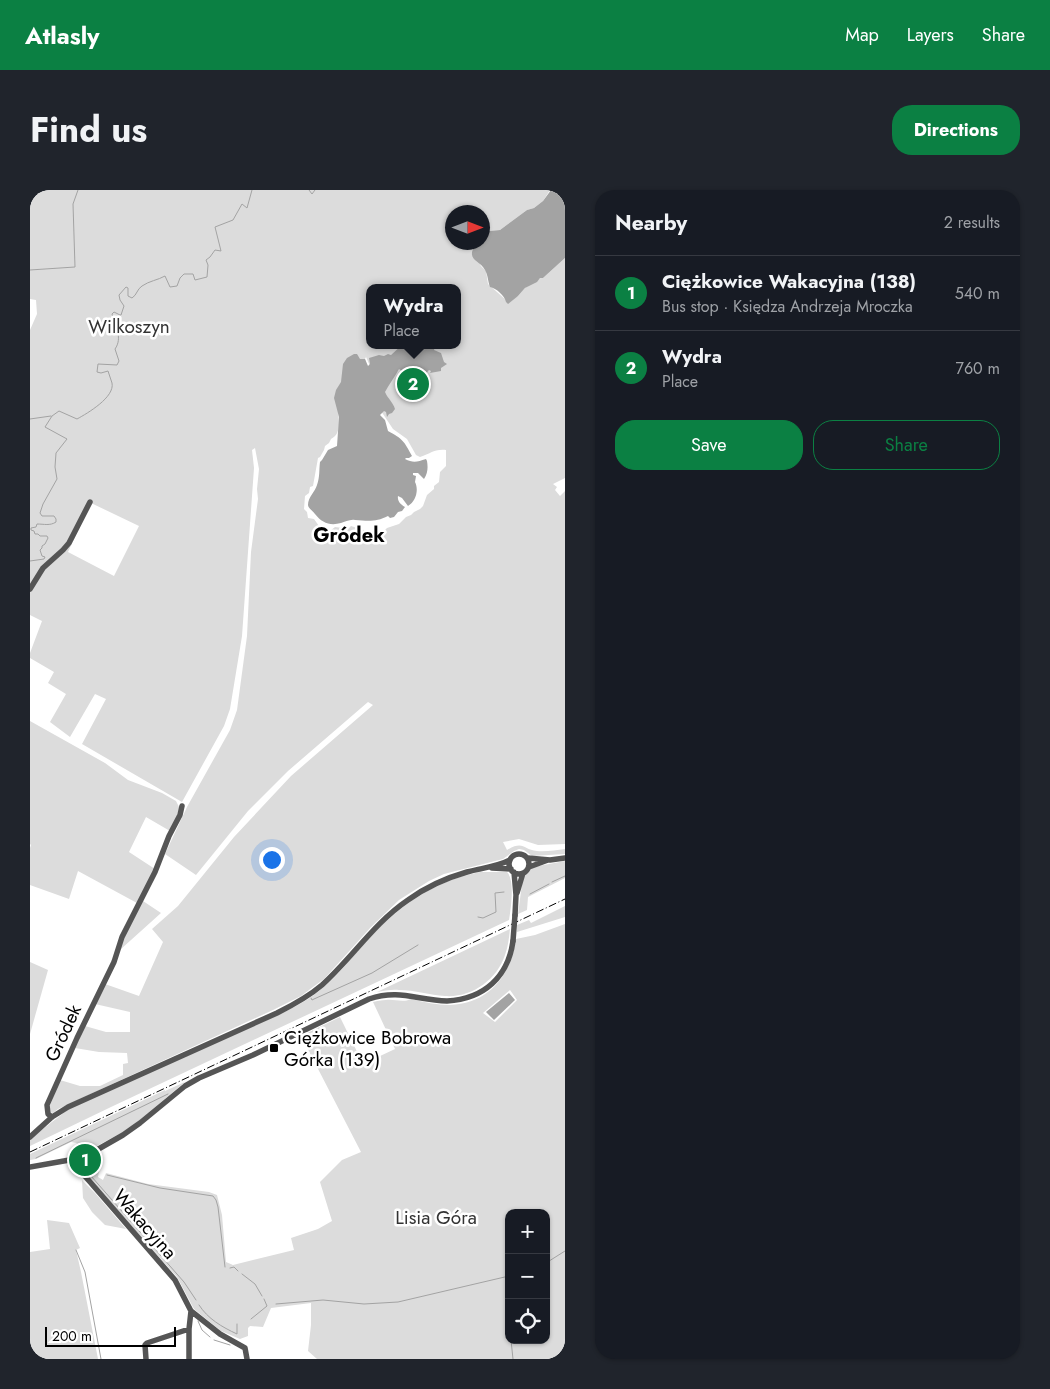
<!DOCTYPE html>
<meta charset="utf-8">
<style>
body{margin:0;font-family:Jost,sans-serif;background:#20242c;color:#f1f3f6}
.controls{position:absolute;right:15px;bottom:15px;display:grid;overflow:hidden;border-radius:10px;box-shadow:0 1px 4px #0004}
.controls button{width:45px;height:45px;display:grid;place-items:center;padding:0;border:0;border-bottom:1px solid #363941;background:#171b24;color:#f1f3f6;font:25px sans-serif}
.compass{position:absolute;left:415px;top:15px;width:45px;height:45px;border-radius:50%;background:#171b24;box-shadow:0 1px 4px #0004;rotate:90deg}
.scale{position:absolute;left:15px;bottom:12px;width:131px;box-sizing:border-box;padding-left:5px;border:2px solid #000;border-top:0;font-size:14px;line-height:18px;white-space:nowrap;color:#000;-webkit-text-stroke:4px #fff;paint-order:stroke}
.you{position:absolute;left:241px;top:669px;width:18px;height:18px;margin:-12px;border:4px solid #fff;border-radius:50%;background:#1a73e8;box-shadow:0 0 0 8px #1a73e833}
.badge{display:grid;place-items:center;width:32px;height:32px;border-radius:50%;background:#0b8043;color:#fff;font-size:16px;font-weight:700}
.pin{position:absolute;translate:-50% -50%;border:2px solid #fff;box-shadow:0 1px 5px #0006}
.popup{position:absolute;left:336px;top:94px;width:95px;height:65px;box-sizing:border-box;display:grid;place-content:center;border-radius:10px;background:#171b24;filter:drop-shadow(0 1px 4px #0005);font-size:16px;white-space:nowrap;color:#9ea1a6}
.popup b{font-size:19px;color:#f1f3f6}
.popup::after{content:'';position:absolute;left:50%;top:100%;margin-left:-10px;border:10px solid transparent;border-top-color:#171b24}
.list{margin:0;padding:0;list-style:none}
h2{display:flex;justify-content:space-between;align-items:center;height:65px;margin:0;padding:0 20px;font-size:21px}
h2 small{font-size:16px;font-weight:400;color:#9ea1a6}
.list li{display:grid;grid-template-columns:32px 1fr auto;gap:15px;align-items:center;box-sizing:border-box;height:75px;padding:0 20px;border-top:1px solid #363941}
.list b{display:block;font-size:19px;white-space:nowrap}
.list p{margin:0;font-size:16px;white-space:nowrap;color:#9ea1a6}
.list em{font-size:16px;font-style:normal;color:#9ea1a6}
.actions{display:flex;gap:10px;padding:15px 20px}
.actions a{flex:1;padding:11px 0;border:1px solid #0b8043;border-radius:20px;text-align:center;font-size:18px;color:#0b8043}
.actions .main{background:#0b8043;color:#fff}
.icon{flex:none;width:28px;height:28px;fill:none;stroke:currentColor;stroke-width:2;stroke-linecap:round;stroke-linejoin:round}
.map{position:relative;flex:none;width:535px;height:1169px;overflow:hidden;border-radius:20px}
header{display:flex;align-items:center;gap:30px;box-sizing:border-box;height:70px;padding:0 25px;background:#0b8043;color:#fff}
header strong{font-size:24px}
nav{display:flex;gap:28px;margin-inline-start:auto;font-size:18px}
.intro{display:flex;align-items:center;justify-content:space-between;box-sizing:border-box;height:120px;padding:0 30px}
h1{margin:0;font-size:35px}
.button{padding:12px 22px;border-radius:20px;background:#0b8043;color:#fff;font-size:18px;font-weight:700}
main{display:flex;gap:30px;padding:0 30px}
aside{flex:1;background:#171b24;border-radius:20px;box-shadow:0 1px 4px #0004}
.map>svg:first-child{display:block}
.green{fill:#dcdcdc;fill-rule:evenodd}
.water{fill:#a3a3a3}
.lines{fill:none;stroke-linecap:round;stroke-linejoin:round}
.stream{stroke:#a3a3a3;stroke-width:1}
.minor{stroke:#555;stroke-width:5.5}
.rail{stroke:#000;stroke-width:1;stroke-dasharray:8 2.5 1 2.5;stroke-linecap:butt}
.minor-bridge{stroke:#555;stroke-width:5.5}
.poi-dot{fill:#000;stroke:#fff;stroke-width:2}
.labels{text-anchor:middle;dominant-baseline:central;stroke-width:5;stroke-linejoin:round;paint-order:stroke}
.park-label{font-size:19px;fill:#333;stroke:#fff}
.street-label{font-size:19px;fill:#000;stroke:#fff}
.poi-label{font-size:19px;fill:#000;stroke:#fff;text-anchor:start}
.neighbourhood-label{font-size:20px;font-weight:bold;fill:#000;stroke:#fff}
</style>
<header>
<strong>Atlasly</strong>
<nav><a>Map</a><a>Layers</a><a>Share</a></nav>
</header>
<div class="intro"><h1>Find us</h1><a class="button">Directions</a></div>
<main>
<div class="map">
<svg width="535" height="1169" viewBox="0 0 535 1169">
<rect width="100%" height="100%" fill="#fff"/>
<path class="green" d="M0,0H520L513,11L504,18L497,20L470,40L459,41L453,47L452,22H422V52L446,53L442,59L451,76L456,81L458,94L476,110L488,106L495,98L510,88H513L535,68V288L523,294L527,297L525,300L530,306L535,301V654L508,655L489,649L473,652L477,660C494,650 493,660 507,661C516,662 526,660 535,659V664L502,666L494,660L489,659L484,661L473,669L414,684L399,691L369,710L341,737L294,789L283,797L271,806L243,820L28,919L23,923L20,922L19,918L30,890L50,896H70L93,885V874L98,873L97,863L69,862L45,858L55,836L76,842H100V822L65,814L75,794L109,806L133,752L122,739L148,716L204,647L261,586L343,515L338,512L258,581L218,621L166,685L135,664L157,617L200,540L207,520L217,446L221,362L228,309L227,299L229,279L225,258L222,260L224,278L212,446L200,519L194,536L152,612L52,554L76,509L65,504L40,547L20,532L36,504L18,493L24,482L0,468V463L12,431L0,425V140L7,124L6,110L0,109ZM339,98H427V155H339ZM336,167L340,176L349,218L363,239L377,249L386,265L390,267C401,264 403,259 416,260V276L410,282L409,292L404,296V299L397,305L393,316L390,319L384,322L381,325L376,327L369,334L357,338L354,341L340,342L321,336L319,338C315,338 310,338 305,337L300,341L289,336L284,329L278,328L277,322L274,319L275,306L279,303L280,297L283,296L288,268L290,267L294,260L295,256L299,253L301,249C313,243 307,228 309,217C310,209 330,180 336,172L335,169ZM61,313L109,336L84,386L38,362Z
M0,531L75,573L98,590L132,603L146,611L150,619L140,641L116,627L99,662L125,679L107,713L48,681L39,709L0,695V658L1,655L0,654Z
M535,671V688L498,707L497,720L488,724L493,686L503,677Z
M450,682H477C485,690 481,718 479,730L81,917L0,956V949L40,918L249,824C263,818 277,811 289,801C307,787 321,768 337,751C367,717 404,691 450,682Z
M113,711L131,723L91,759V752Z
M535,716V727L487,742V735L499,730L501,733Z
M535,734V1169H287L278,1161L281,1135V1113L241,1118L233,1137L220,1136L218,1138V1146L210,1149L191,1141L164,1119L147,1087L55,984L56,978L69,981L68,987L73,990L76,983L118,994L179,1002L187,1005L192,1025L196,1072L203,1075L264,1060L261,1048L288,1039L302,1031L290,992L312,970L331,962L271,846L310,827L333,874L365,859L343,812C347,811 351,810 356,810C365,809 373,813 381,809C394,812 407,815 420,815C459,814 481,785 486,749L505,745ZM480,800L487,810L465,832L453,823ZM479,1023H516V1150H479Z
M480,739C479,748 478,757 475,765C467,790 441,808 415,806C400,805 385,800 369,800C362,799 354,801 347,802Z
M0,772L18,780L0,844Z
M155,892L100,938L54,963L42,966L47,953L41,952L6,969L0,970V964L135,900V901Z
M52,990L65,1003L96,1039L75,1035L62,1022L53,1008Z
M17,1030L39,1033L50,1058L46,1060L51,1082L68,1169H0V1062L20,1059Z"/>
<path class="water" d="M521,0H535V68L513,88H510L507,92L495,98L488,106L478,114L476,112C475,106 466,98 460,97C458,92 458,85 455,80C449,69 435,71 446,53L452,52L453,47L459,41L470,40L497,20L504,18L513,11Z
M372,155H406L404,160L411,163L414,172L417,174L411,178V181L400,183L401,181L399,180L391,189V186L383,184L378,186L369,179C365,187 359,194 355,202C358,209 363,212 365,219L362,223L359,224L357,227L356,222L354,221L350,225L355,230L358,241C373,249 374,251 382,266L379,268H376L375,269C383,273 387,272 396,269L397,271C398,277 398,283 394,289L388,283H383V285L386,286L385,292C389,300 386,311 378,316L372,308L368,306C367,311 371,315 375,317L372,321L368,322L364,327L360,328L358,326C346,332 339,331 325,330C320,329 315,332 311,333C300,336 292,333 285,324C283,321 278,318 278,315C278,307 285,302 287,295C290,287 289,279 290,272L292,270L298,260L307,256L309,227L304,208L306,200L311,192L313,174L317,168L324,164H327L330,169H335L338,176L340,174L339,168L349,165L354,166L358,164L361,165Z
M479,803L485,810L464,830L456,822Z"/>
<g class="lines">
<path class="stream" d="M279,0L282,4L285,0
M0,80L45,77L43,14L48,0
M0,229L21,226
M0,371L14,369L15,367L12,366L10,360L12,358V356L15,354L18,348L17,346H10L8,344H5L4,341L1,340V338L6,337L7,334C14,334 20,336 26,332V329L24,326H12L10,323L13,314L27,289L25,277L26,263L37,249L15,237L22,226L29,221L47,229C58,223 85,207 82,193C81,189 79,185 78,181L71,183L67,182L68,174L87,175L89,171L85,159C93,148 85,135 82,124L84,122L90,125H91L94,116L90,110L89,105L96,97L98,98V106L102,108C107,105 107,99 112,96C119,91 128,90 135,86L140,97L147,96L150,88L154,84H163L165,90L177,87L178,75L176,70L180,67L185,60L191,61L185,37L203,30L212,14L217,18L222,0
M522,692L535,686
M500,704L519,694
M448,727L453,728L466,722L465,703L474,702
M281,808L282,810L284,809L342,783L388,755
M6,968L138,904
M77,985L130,998L183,1006L186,1010L188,1017L195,1077
M61,986L154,1092L166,1110
M46,1060L55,1082L71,1169
M516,1073L535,1061
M200,1078L204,1077L208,1081
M212,1084L225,1094L232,1106
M476,1088L479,1118
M246,1114L293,1110L334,1114L368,1112L479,1086
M169,1115C178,1129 192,1137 207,1144V1134
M221,1129L237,1116L234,1109
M168,1131L172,1140L180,1147
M184,1150L200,1155
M481,1150L483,1169"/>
<path class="minor" d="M0,399L13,378L33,360L39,353L60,312
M479 674a10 10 0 1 1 20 0a10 10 0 1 1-20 0Z
M498,668L520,670L535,668
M499,677L518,670
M462,678L481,679
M484,682L486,705L485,725
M487,703L493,683
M22,927L18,924L17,915L47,848L84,772L92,747L125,682L139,646L150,625L152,616
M0,947L22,927L38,917L247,823C263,815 278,807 292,795C322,768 344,733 378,710C396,697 416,688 437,682C451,678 467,677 480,670
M41,970L145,1090L161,1121L190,1144L215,1158L217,1169
M0,977L45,969L58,965L93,945L110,933L155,896L169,888L223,865L339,809C369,799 387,810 417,811C454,809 478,787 483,751
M116,1169L115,1155L117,1153L159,1139
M159,1169V1139L161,1121"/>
<path class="rail" d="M0,962L535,709"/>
<path class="minor-bridge" d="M483,751L485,725"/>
</g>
<rect class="poi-dot" x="239" y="853" width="10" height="10" rx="2.5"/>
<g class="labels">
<g class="park-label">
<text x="99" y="136">Wilkoszyn</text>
<text x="406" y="1027">Lisia Góra</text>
</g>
<g class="street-label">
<text transform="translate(33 843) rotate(-65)">Gródek</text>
<text transform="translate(115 1034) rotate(49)">Wakacyjna</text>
</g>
<g class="poi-label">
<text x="254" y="847">Ciężkowice Bobrowa<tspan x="254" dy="22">Górka (139)</tspan></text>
</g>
<g class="neighbourhood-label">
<text x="319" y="345">Gródek</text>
</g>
</g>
</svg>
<div class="controls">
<button>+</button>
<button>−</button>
<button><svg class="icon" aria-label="locate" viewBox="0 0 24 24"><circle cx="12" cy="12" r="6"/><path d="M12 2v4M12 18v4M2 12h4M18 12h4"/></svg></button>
</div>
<svg class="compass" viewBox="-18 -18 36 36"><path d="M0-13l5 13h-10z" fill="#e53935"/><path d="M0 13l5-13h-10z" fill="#9ea1a6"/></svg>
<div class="scale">200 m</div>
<div class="you"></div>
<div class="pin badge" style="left:55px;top:970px">1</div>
<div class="pin badge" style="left:383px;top:194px">2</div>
<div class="popup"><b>Wydra</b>Place</div>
</div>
<aside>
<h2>Nearby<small>2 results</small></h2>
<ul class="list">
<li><span class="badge">1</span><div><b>Ciężkowice Wakacyjna (138)</b><p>Bus stop · Księdza Andrzeja Mroczka</p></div><em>540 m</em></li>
<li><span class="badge">2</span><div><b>Wydra</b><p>Place</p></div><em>760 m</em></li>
</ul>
<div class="actions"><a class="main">Save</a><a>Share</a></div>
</aside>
</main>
